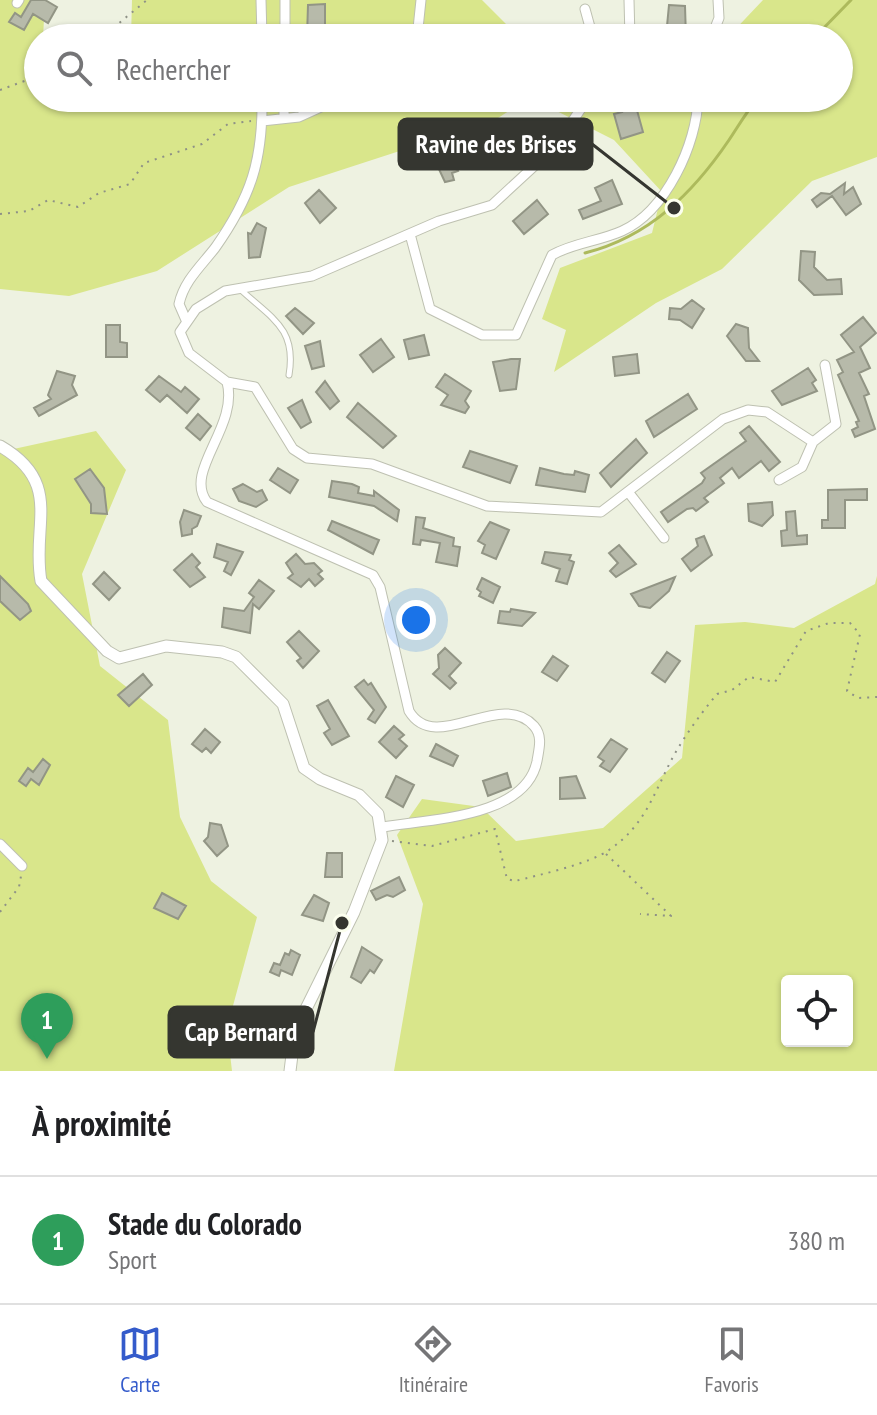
<!DOCTYPE html>
<html lang="fr">
<meta charset="utf-8">
<style>
body{margin:0;font-family:"PT Sans Narrow",sans-serif;background:#f2f2f2;color:#202124}
.controls{position:absolute;right:24px;bottom:24px;display:grid;overflow:hidden;border-radius:8px;box-shadow:0 2px 6px #0004}
.controls button{width:72px;height:72px;display:grid;place-items:center;padding:0;border:0;border-bottom:2px solid #e0e0e0;background:#fff;color:#202124;font:40px sans-serif}
.you{position:absolute;left:416px;top:620px;width:28px;height:28px;margin:-20px;border:6px solid #fff;border-radius:50%;background:#1a73e8;box-shadow:0 0 0 12px #1a73e833}
.badge{display:grid;place-items:center;width:52px;height:52px;border-radius:50%;background:#345bcb;color:#fff;font-size:26px;font-weight:700}
.pin{position:absolute;translate:-50% -66px;filter:drop-shadow(0 2px 4px #0008)}
.pin::after{content:'';position:absolute;top:42px;width:28px;height:24px;background:inherit;clip-path:polygon(0 0,100% 0,50% 100%)}
.list{margin:0;padding:0;list-style:none}
h2{display:flex;justify-content:space-between;align-items:center;height:104px;margin:0;padding:0 32px;font-size:34px}
h2 small{font-size:26px;font-weight:400;color:#757577}
.list li{display:grid;grid-template-columns:52px 1fr auto;gap:24px;align-items:center;box-sizing:border-box;height:128px;padding:0 32px;border-top:2px solid #e0e0e0}
.list b{display:block;font-size:30px;white-space:nowrap}
.list p{margin:0;font-size:26px;white-space:nowrap;color:#757577}
.list em{font-size:26px;font-style:normal;color:#757577}
.icon{flex:none;width:44px;height:44px;fill:none;stroke:currentColor;stroke-width:2;stroke-linecap:round;stroke-linejoin:round}
.map{position:relative;flex:none;width:877px;height:1071px;overflow:hidden}
.search{position:absolute;background:#fff;box-shadow:0 2px 6px #0004;left:24px;right:24px;top:24px;height:88px;display:flex;align-items:center;gap:20px;box-sizing:border-box;padding:0 28px;border-radius:44px;color:#757577;font-size:30px}
.sheet{height:232px;background:#fff}
nav{display:flex;justify-content:space-around;align-items:center;box-sizing:border-box;height:112px;border-top:2px solid #e0e0e0;background:#fff;font-size:22px;color:#757577}
nav a{display:grid;justify-items:center;gap:4px}
nav .on{color:#345bcb}
.map>svg:first-child{display:block}
.green{fill:#d9e68b;fill-rule:evenodd}
.lines{fill:none;stroke-linecap:round;stroke-linejoin:round}
.stream{stroke:#adba5c;stroke-width:3}
.building{fill:#b7baaa;stroke:#929585;stroke-width:2}
.service-casing{stroke:#bec1b1;stroke-width:7}
.minor-casing{stroke:#bec1b1;stroke-width:11}
.tertiary-casing{stroke:#bec1b1;stroke-width:13}
.path{stroke:#8e9186;stroke-width:2;stroke-dasharray:2 6;stroke-linecap:butt}
.service{stroke:#fff;stroke-width:5}
.minor{stroke:#fff;stroke-width:9}
.tertiary{stroke:#fff;stroke-width:11}
.leader{fill:none;stroke:#353630;stroke-width:3}
.callout-dot{fill:#353630;stroke:#fcffee;stroke-width:3}
.callout{fill:#353630;stroke:#353630;stroke-width:3}
.callout-label{font-size:26px;text-anchor:middle;font-weight:bold;fill:#fff}
</style>
<div class="map">
<svg width="877" height="1071" viewBox="0 0 877 1071">
<rect width="100%" height="100%" fill="#eef2e1"/>
<path class="green" d="M0,0H45L43,38H38V98H529L464,140L415,146L289,187L157,271L69,296L0,289Z
M132,0H482L514,32L559,38H131Z
M763,0H877V157L812,181L722,269L656,303L554,372L566,330L542,319L560,268L652,233L662,192L614,140L531,98H839V38H727Z
M96,431L126,470L82,574L100,666L168,720L180,817L211,881L257,917L227,1028L232,1071H0V452Z
M877,576V1071H394L423,904L397,835L422,799L481,807L516,841L603,828L682,758L695,625L745,622L794,628L875,584ZM787,981H847V1041H787Z"/>
<g class="lines">
<path class="stream" d="M814,38L851,0
M585,253C649,237 693,193 729,140C739,125 747,111 758,98"/>
</g>
<path class="building" d="M31,0H45L57,7L48,23L33,14L24,30L9,22L15,13L21,17Z
M325,4V36L307,37L308,5Z
M669,5L685,6L686,38H675L676,26H667Z
M635,103L643,132L621,139L614,114L622,112L620,107Z
M445,147L458,171L452,173L454,180L445,182L431,152Z
M612,180L622,204L583,219L579,210L601,201L595,188Z
M845,183L844,194L853,187L861,204L846,215L832,196L817,207L812,200L821,193L830,194Z
M319,190L336,208L320,223L305,203Z
M537,200L548,214L524,234L513,221Z
M257,223L266,228L260,257L249,258L248,233L251,234Z
M801,251L815,252L814,267L827,280L841,279L842,294L814,295L799,280Z
M692,300L704,309L692,328L680,320L669,319L670,308L681,309Z
M295,308L314,323L303,334L286,316Z
M863,317L876,333L860,347L870,368L859,373L869,394L864,396L875,429L855,437L852,430L858,427L856,422L859,421L838,375L843,372L837,360L854,352L841,335Z
M736,324L748,328L749,348L759,361H746L727,336Z
M106,325H120V342L127,343V357H106Z
M424,335L429,355L409,359L404,340Z
M381,339L394,357L373,372L360,355Z
M320,341L324,366L312,369L305,346Z
M637,354L639,373L615,376L613,357Z
M511,359H520L516,389L500,391L493,362Z
M808,368L816,380L812,383L817,391L782,405L772,391Z
M57,371L75,376L72,385L77,395L39,416L34,408L51,399L48,395Z
M445,374L471,391L465,401L469,407L465,413L441,405L448,395L436,387Z
M159,376L181,392L185,387L199,399L187,413L167,395L160,402L146,390Z
M325,381L339,401L330,409L316,392Z
M688,394L697,409L654,437L646,421Z
M302,400L311,422L301,428L288,408Z
M358,403L396,436L383,448L347,417Z
M198,414L211,426L200,440L186,428Z
M749,426L780,462L769,471L761,461L739,478L732,468L720,478L724,483L704,498L708,502L696,511L693,508L687,509L668,522L661,512L702,483L705,478L701,473L746,441L740,433Z
M636,439L647,453L611,487L600,473Z
M470,451L517,466L510,483L463,467Z
M278,468L298,480L290,493L270,480Z
M540,468L564,474L574,475L575,471L589,475L585,492L536,485Z
M90,469L104,488L107,514L91,513V504L75,479Z
M332,481L352,484L359,487L358,493L374,496V491L399,510L397,521L374,506L329,497Z
M243,484L257,492L262,490L267,500L256,507L239,501L233,489Z
M867,489V500H845V528H822V520H828V490Z
M772,502L773,515L762,526L749,521L748,504Z
M184,510L201,516L197,526L192,529V534L182,536L180,522Z
M795,511L797,536L807,535V544L782,546L781,531L787,530L786,512Z
M416,517L425,518L423,528L454,538L453,546L460,547L457,566L436,562L440,543L421,540L420,545L413,544Z
M332,521L379,540L373,554L328,530Z
M490,522L509,530L496,559L482,553L485,545L478,541Z
M704,536L712,555L691,571L682,559L698,546L696,539Z
M217,544L243,552L231,575L224,571L228,562L214,557Z
M619,545L636,564L616,577L610,571L618,563L609,553Z
M545,552L571,555L569,560L574,562L567,584L556,581L560,569L542,563Z
M192,554L200,563L196,567L205,577L190,587L174,570Z
M296,554L305,564L314,563L322,571L318,574L323,579L315,586L309,579L301,587L288,578L293,574L286,563Z
M104,572L120,588L109,600L93,584Z
M0,576L28,604L31,611L20,620L0,601Z
M675,577L669,591L650,608L639,606L631,594Z
M482,578L500,587L493,603L479,596L481,592L477,589Z
M259,580L274,591L259,609L253,604L250,633L222,627L224,608L244,611L254,597L249,593Z
M511,609L535,613L522,626L498,623L500,611L510,612Z
M299,631L319,651L303,668L297,661L301,658L287,642Z
M445,648L461,663L449,676L456,683L450,689L433,674L439,668L438,655Z
M667,652L680,661L665,682L652,673Z
M553,656L568,666L557,681L542,672Z
M143,674L152,685L129,706L118,695Z
M364,680L368,685L371,683L386,707L375,723L368,719L374,710L355,687Z
M328,700L349,736L332,745L324,733L330,729L317,706Z
M394,726L404,735L399,739L407,746L396,758L379,742Z
M205,729L220,742L211,753L206,748L202,752L192,744Z
M611,739L627,749L610,772L600,766L604,761L598,757Z
M436,744L458,756L453,766L430,756Z
M43,759L50,765L39,785L31,779L26,786L19,781L28,768L33,772Z
M507,773L511,787L488,796L483,781Z
M396,776L414,785L403,807L386,797Z
M576,776L585,798L560,799V778Z
M210,823L221,825L228,846L217,856L204,841L208,837Z
M327,853H342V877H325Z
M399,877L405,890L393,897L387,895L376,900L371,891Z
M162,893L186,906L178,919L154,908Z
M314,895L329,903L323,921L302,915Z
M362,947L382,960L374,973L370,970L361,983L351,977Z
M291,950L300,955L292,975L281,970L279,976L270,972L274,963L280,965L285,953L289,955Z"/>
<g class="lines">
<g class="service-casing">
<path id="service" d="M240,289C271,318 297,328 289,375"/>
</g>
<g class="minor-casing">
<path id="minor" d="M261,0L262,38
M629,0L630,38
M17,3L19,0
M585,9L593,38
M285,38V0
M417,38L421,0
M711,38L719,18L718,0
M588,98L556,146L492,205L439,221L312,276L225,291L196,309L180,332L189,353L227,382L255,387L293,449L307,458L372,464L487,506L601,512L723,419L748,410L767,412L813,442L836,424L825,365
M284,118V98
M262,121L299,117L341,98
M410,234L430,309L482,335H516L552,255C573,243 600,241 622,231C666,211 697,144 698,98
M186,320L179,304C184,281 201,266 215,248C251,197 263,160 262,98
M227,382C239,427 183,471 207,502L373,575L380,587L409,711C436,756 500,688 534,726C543,736 539,749 537,761C526,818 429,819 383,827
M779,480L802,467L813,442
M629,493L664,538
M0,844L22,866"/>
</g>
<g class="tertiary-casing">
<path id="tertiary" d="M0,446C64,483 31,525 41,581L107,651L119,658L166,646L222,652L236,657L283,704L304,768L320,779L359,795L378,814L382,840L354,912L295,1031L290,1071"/>
</g>
<path class="path" d="M101,38L147,0
M0,90L38,76
M0,214L29,211L48,200L78,207L99,193L130,184L144,163L202,144L228,124L251,121
M392,841L432,846L495,829L507,879L515,881C539,875 589,864 609,850C646,825 654,792 674,755C686,734 702,712 717,694L732,690L749,677L775,682L806,631L829,623H850L860,634L847,691L858,698L877,697
M606,854L671,916L640,914
M0,912L19,887L21,876"/>
<use href="#service" class="service"/>
<use href="#minor" class="minor"/>
<use href="#tertiary" class="tertiary"/>
</g>
<path class="leader" d="M674 208L592 144M342 923L313 1032"/>
<g class="callout-dot">
<circle cx="674" cy="208" r="8"/>
<circle cx="342" cy="923" r="8"/>
</g>
<g class="callout">
<rect x="399" y="119" width="193" height="50" rx="8"/>
<rect x="169" y="1007" width="144" height="50" rx="8"/>
</g>
<g class="callout-label">
<text x="496" y="153">Ravine des Brises</text>
<text x="241" y="1041">Cap Bernard</text>
</g>
</svg>
<div class="controls">
<button><svg class="icon" aria-label="locate" viewBox="0 0 24 24"><circle cx="12" cy="12" r="6"/><path d="M12 2v4M12 18v4M2 12h4M18 12h4"/></svg></button>
</div>
<div class="you"></div>
<div class="pin badge" style="left:47px;top:1059px;background:#2e9e5b">1</div>
<div class="search"><svg class="icon" aria-label="search" viewBox="0 0 24 24"><circle cx="10" cy="10" r="6"/><path d="M15 15l6 6"/></svg>Rechercher</div>
</div>
<section class="sheet">
<h2>À proximité<small></small></h2>
<ul class="list">
<li><span class="badge" style="background:#2e9e5b">1</span><div><b>Stade du Colorado</b><p>Sport</p></div><em>380 m</em></li>
</ul>
</section>
<nav>
<a class="on"><svg class="icon" aria-label="map" viewBox="0 0 24 24"><path d="M3 6l6-2 6 2 6-2v14l-6 2-6-2-6 2zM9 4v14M15 6v14"/></svg>Carte</a>
<a><svg class="icon" aria-label="directions" viewBox="0 0 24 24"><path d="M12 3l9 9-9 9-9-9zM9 14v-3h6M13 9l2 2-2 2"/></svg>Itinéraire</a>
<a><svg class="icon" aria-label="saved" viewBox="0 0 24 24"><path d="M7 4h10v16l-5-4-5 4z"/></svg>Favoris</a>
</nav>
